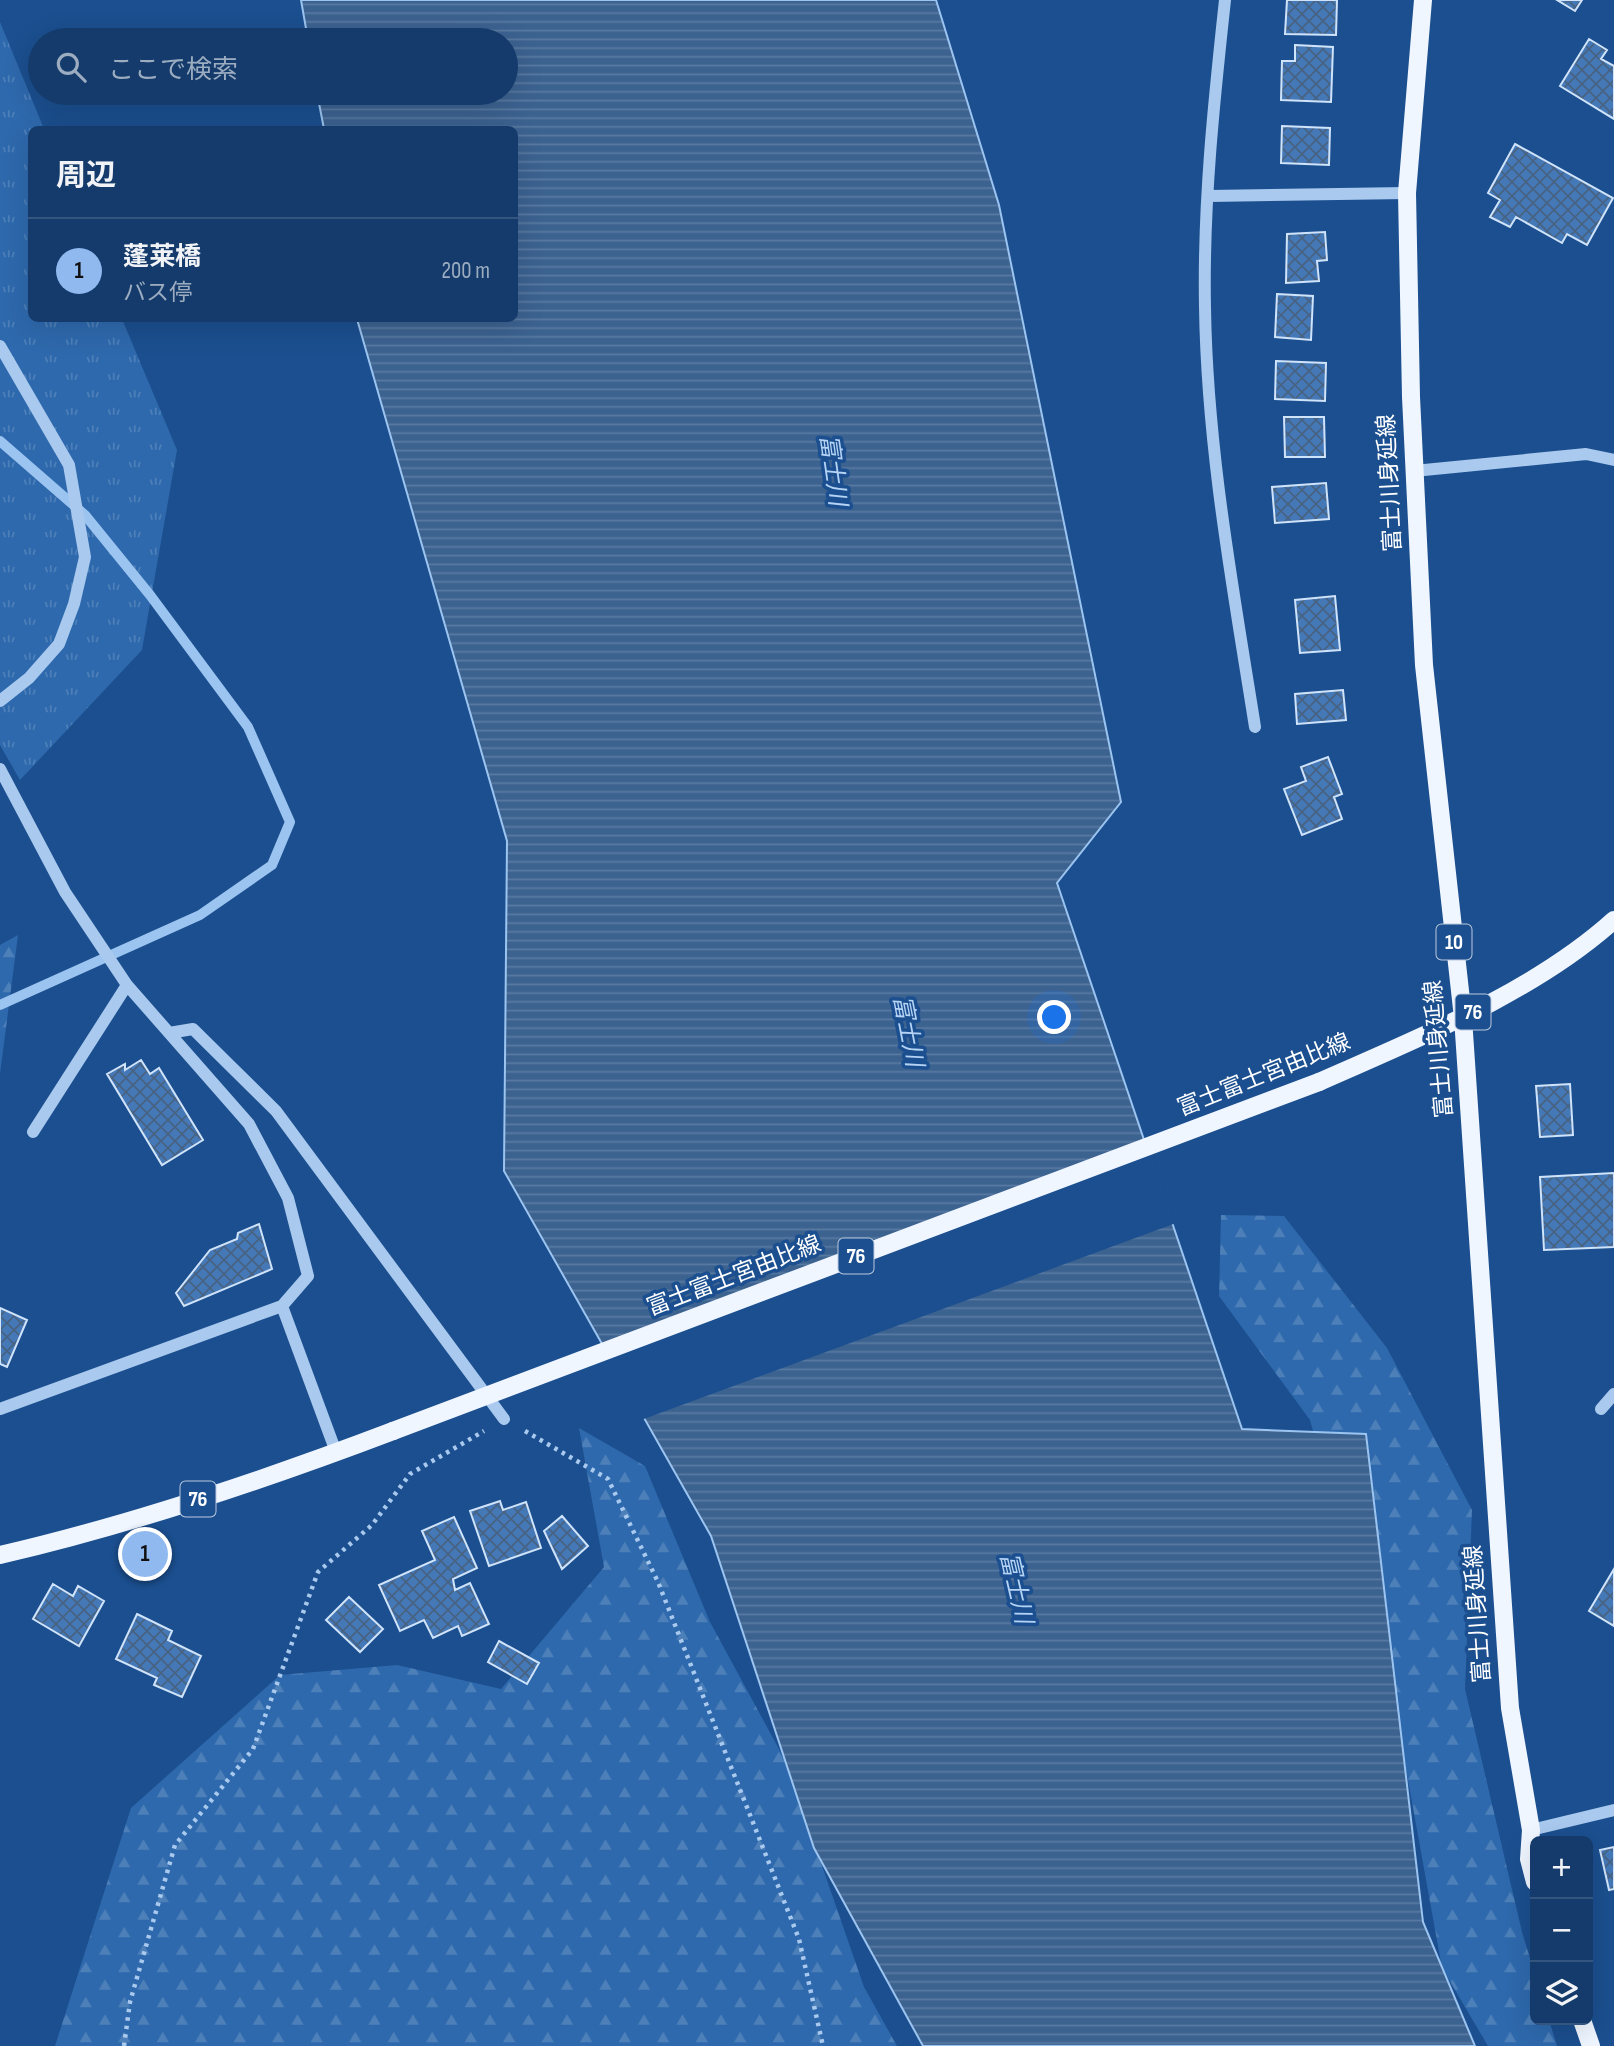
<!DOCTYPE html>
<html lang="ja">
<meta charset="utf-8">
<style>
body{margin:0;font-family:"Sofia Sans Condensed","Noto Sans JP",sans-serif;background:#1d4271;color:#f1f3f6}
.controls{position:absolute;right:21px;bottom:21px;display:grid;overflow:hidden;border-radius:10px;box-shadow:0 7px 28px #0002}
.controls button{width:63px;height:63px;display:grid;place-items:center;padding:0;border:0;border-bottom:2px solid #33557e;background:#143b6b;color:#f1f3f6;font:35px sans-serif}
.you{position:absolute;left:1055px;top:1018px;width:24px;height:24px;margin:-18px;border:5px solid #fff;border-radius:50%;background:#1a73e8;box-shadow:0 0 0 10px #1a73e833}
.badge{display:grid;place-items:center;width:46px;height:46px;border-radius:50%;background:#90b9f0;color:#111;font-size:23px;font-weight:700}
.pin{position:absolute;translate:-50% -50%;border:4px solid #fff;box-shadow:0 2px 7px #0006}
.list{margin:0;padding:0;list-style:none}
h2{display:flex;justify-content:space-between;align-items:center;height:91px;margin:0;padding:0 28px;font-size:30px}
h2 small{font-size:23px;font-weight:400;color:#9dadc1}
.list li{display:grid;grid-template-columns:46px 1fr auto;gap:21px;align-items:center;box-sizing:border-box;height:105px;padding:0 28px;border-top:2px solid #33557e}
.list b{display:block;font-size:26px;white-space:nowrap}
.list p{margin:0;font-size:23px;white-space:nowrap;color:#9dadc1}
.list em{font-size:23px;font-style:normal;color:#9dadc1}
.icon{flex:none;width:38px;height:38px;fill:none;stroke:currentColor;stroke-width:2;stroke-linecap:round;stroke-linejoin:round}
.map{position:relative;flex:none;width:1614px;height:2046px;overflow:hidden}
.search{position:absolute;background:#143b6b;box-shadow:0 7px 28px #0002;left:28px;top:28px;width:490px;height:77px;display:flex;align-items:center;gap:18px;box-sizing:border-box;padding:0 24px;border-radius:38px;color:#9dadc1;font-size:26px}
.panel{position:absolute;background:#143b6b;box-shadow:0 7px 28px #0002;left:28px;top:126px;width:490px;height:196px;border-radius:10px}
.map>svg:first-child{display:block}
.forest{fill:url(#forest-firs)}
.park{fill:url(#park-tufts)}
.water{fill:url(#water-rules);stroke:#9cc4f0;stroke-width:2}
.pier{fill:#1b4f8f}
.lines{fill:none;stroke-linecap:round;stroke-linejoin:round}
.stream{stroke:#9cc4f0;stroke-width:10}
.building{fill:url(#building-cross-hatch);stroke:#cfe3fa;stroke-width:2}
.path{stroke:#a9c9ee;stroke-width:4.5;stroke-dasharray:3.5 5;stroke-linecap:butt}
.minor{stroke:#a9c9ee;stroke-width:12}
.major{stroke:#f0f6ff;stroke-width:18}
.major-bridge{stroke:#f0f6ff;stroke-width:18}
.labels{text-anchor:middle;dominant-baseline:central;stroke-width:7;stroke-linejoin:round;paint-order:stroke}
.shield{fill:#1b4f8f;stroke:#bbcadd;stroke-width:2}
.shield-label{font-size:21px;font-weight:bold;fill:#fff}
.street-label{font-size:23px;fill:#fff;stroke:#1b4f8f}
.water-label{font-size:24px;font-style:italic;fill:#b5d3f5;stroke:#1b4f8f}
</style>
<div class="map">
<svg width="1614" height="2046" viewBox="0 0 1614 2046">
<defs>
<pattern id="forest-firs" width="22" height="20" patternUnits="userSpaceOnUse" patternTransform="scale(1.75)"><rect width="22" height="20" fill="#2e69ad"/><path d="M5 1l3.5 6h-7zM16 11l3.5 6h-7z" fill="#4d80b9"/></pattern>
<pattern id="park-tufts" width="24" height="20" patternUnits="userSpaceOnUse" patternTransform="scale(1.75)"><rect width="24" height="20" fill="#2e69ad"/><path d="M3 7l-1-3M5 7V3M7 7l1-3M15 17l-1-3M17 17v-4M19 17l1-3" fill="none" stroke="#4d80b9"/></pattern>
<pattern id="water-rules" width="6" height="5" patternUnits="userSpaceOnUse" patternTransform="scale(1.75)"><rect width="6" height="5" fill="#3c6290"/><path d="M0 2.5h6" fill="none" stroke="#597aa1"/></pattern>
<pattern id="building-cross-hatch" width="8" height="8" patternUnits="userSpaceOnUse" patternTransform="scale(1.75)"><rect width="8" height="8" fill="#4478b7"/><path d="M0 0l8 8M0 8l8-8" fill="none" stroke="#486282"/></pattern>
</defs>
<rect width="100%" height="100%" fill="#1b4f8f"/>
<path class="forest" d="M18,935L0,1074V945Z
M1221,1215L1284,1216L1387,1348L1472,1510L1465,1689L1522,1932L1535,1975V2020H1549L1557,2046H1488L1442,1968L1404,1758L1310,1420L1219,1296Z
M579,1428L645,1466L710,1622L786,1762L864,1987L897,2046H55L131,1808L280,1675L397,1665L501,1689L604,1567Z"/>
<path class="park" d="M0,22L44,129L32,130V318L122,319L177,450L142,650L20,780L0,745Z"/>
<path class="water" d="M301,0H936L999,205L1121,802L1057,883L1242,1429L1366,1434L1423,1922L1475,2046H923L814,1848L711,1536L504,1171L507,841L357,319L514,318V130L324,129L317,93H506V40H308Z"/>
<path class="pier" d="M1150,1146L1176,1223L641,1420L603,1352Z"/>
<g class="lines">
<path class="stream" d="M0,441L85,515L150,595L248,727L290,822L272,865L200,915L0,1005"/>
</g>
<path class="building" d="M1287,0H1337L1336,35L1285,34Z
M1557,0H1582L1575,11Z
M1589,39L1607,50L1601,59L1614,66V119L1560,86Z
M1295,45L1333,47L1331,102L1281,100L1282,61H1295Z
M1282,126L1330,128L1329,165L1281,163Z
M1515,144L1613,198L1587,245L1567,234L1562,243L1516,217L1510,227L1490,217L1500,200L1488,193Z
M1325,232L1327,260L1317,261L1319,281L1286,283L1287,234Z
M1277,294L1313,296L1311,340L1275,337Z
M1276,361L1326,363L1325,401L1275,399Z
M1284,417H1324L1325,457H1285Z
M1326,483L1329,519L1275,523L1272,487Z
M1335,596L1340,650L1300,653L1295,600Z
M1343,690L1346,720L1297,724L1295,694Z
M1328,757L1342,794L1334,797L1342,819L1302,835L1284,789L1306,781L1301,767Z
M141,1060L150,1074L159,1068L203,1140L162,1165L107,1074L125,1064V1070Z
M1570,1084L1573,1135L1540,1137L1536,1086Z
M1614,1173V1247L1544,1250L1540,1177Z
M259,1224L272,1269L184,1306L176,1293L210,1250L237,1239L238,1233Z
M0,1308L27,1320L7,1367L0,1364Z
M500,1501L503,1510L526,1502L541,1548L489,1566L470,1511Z
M562,1516L588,1546L562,1569L544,1531Z
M454,1517L477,1568L453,1579L455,1590L470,1583L489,1624L462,1636L458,1626L433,1638L424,1620L400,1631L379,1585L435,1560L422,1531Z
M1614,1569V1626L1589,1611Z
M53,1584L73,1596L78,1586L104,1601L79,1646L33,1619Z
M349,1597L383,1629L360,1652L326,1620Z
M137,1614L172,1631L168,1640L201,1656L182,1697L154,1685L157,1678L116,1659Z
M499,1641L539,1663L527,1684L488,1662Z
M1614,1847V1889L1609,1890L1600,1850Z"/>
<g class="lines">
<path class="path" d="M525,1431L608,1479L658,1582L799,1939L823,2046
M124,2046L130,2002L175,1845L253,1749L318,1572L372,1525L410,1474L484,1431"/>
<path class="minor" d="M1225,0C1214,101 1203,204 1205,307C1207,448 1233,588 1255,727
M1209,196L1407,193
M0,346L69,465L85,557L74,604L59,644L29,678L0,701
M1414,471L1586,454L1614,460
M0,769L65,892L127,985L249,1124L288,1198L308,1276L282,1306L0,1409
M169,1033L193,1029L276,1111L504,1419
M33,1132L127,985
M282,1306L336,1452
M1601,1409L1614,1394
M1531,1830L1614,1810"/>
<path class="major" d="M1423,0L1407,193L1411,397L1424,665L1463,1018L1510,1708L1531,1830L1529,1859L1535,1882
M1319,1082C1418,1038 1533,993 1614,920
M0,1555C134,1524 264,1480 393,1431
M1582,2020L1591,2046"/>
<path class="major-bridge" d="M393,1431L1319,1082"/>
</g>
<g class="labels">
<g class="shield">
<rect x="1436.5" y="924.5" width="35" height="35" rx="5"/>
<rect x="1455.5" y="994.5" width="35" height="35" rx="5"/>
<rect x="838.5" y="1238.5" width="35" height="35" rx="5"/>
<rect x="180.5" y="1481.5" width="35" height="35" rx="5"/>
</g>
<g class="shield-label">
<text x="1454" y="942">10</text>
<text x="1473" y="1012">76</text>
<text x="856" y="1256">76</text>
<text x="198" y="1499">76</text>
</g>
<g class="street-label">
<text transform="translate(1390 483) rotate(-93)">富士川身延線</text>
<text transform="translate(1439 1049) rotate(-95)">富士川身延線</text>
<text transform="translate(1264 1075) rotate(-22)">富士富士宮由比線</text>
<text transform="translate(734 1276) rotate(-21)">富士富士宮由比線</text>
<text transform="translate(1478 1614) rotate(-94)">富士川身延線</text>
</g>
<g class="water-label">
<text transform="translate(833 470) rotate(82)">富士川</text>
<text transform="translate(908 1031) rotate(79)">富士川</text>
<text transform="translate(1016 1588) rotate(77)">富士川</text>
</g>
</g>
</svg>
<div class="controls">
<button>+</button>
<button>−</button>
<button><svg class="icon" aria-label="layers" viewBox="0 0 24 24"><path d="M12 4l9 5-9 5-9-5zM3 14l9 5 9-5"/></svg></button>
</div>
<div class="you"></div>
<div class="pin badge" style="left:145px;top:1554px">1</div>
<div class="search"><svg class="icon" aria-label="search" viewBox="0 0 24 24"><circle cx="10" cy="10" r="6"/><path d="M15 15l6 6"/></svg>ここで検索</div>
<section class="panel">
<h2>周辺<small></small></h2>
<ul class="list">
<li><span class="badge">1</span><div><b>蓬莱橋</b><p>バス停</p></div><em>200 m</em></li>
</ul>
</section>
</div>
